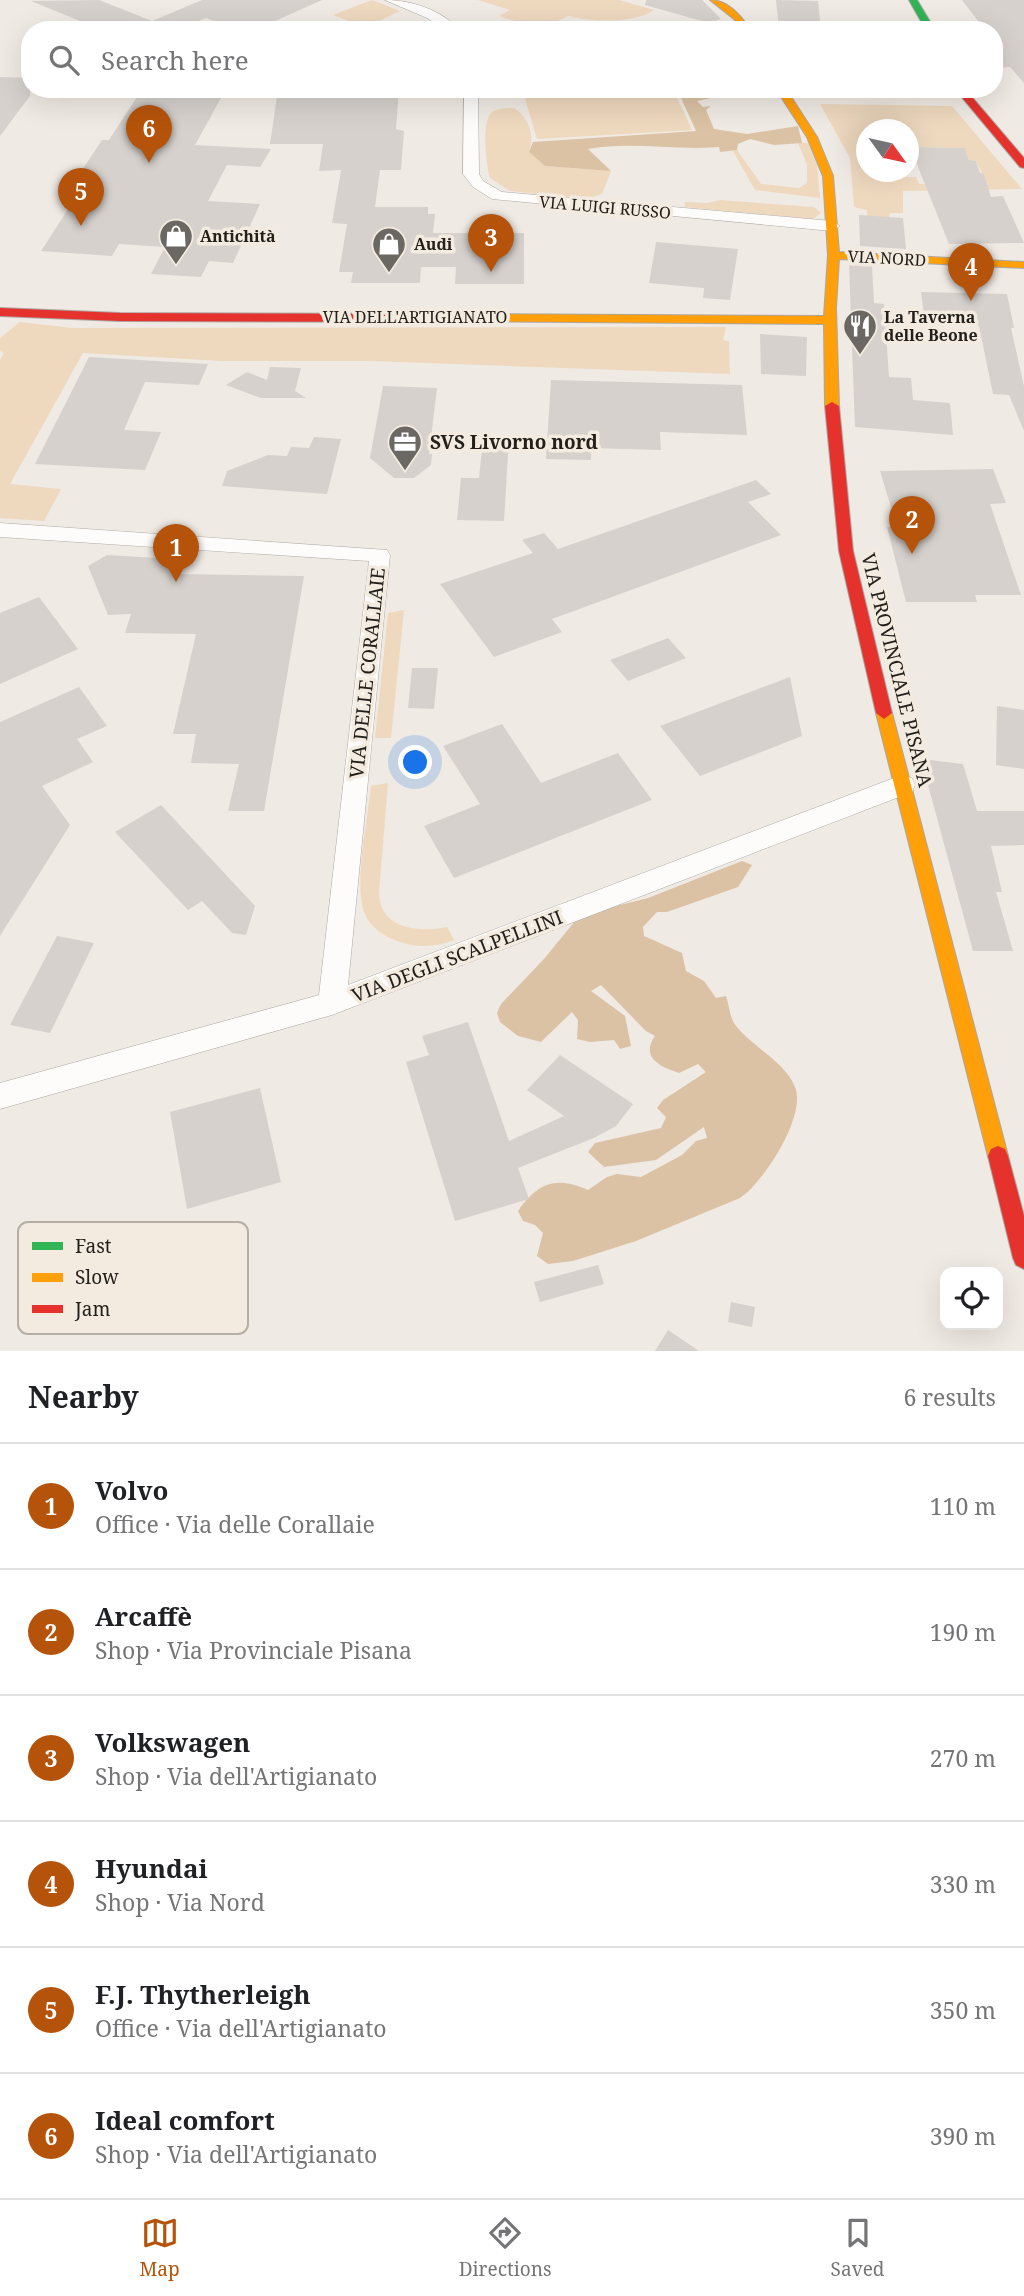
<!DOCTYPE html>
<meta charset="utf-8">
<style>
body{margin:0;font-family:"Noto Serif",serif;background:#f2f2f2;color:#202124}
.controls{position:absolute;right:21px;bottom:21px;display:grid;overflow:hidden;border-radius:14px;box-shadow:0 7px 28px #0002}
.controls button{width:63px;height:63px;display:grid;place-items:center;padding:0;border:0;border-bottom:2px solid #e0e0e0;background:#fff;color:#202124;font:35px sans-serif}
.compass{position:absolute;left:856px;top:119px;width:63px;height:63px;border-radius:50%;background:#fff;box-shadow:0 7px 28px #0002;rotate:123deg}
.you{position:absolute;left:416px;top:763px;width:24px;height:24px;margin:-18px;border:5px solid #fff;border-radius:50%;background:#1a73e8;box-shadow:0 0 0 10px #1a73e833}
.badge{display:grid;place-items:center;width:46px;height:46px;border-radius:50%;background:#b45309;color:#fff;font-size:23px;font-weight:700}
.pin{position:absolute;translate:-50% -58px;filter:drop-shadow(0 2px 4px #0008)}
.pin::after{content:'';position:absolute;top:37px;width:24px;height:21px;background:inherit;clip-path:polygon(0 0,100% 0,50% 100%)}
.list{margin:0;padding:0;list-style:none}
h2{display:flex;justify-content:space-between;align-items:center;height:91px;margin:0;padding:0 28px;font-size:30px}
h2 small{font-size:23px;font-weight:400;color:#757577}
.list li{display:grid;grid-template-columns:46px 1fr auto;gap:21px;align-items:center;box-sizing:border-box;height:126px;padding:0 28px;border-top:2px solid #e0e0e0}
.list b{display:block;font-size:26px;white-space:nowrap}
.list p{margin:0;font-size:23px;white-space:nowrap;color:#757577}
.list em{font-size:23px;font-style:normal;color:#757577}
.icon{flex:none;width:38px;height:38px;fill:none;stroke:currentColor;stroke-width:2;stroke-linecap:round;stroke-linejoin:round}
.map{position:relative;flex:none;width:1024px;height:1351px;overflow:hidden}
.search{position:absolute;background:#fff;box-shadow:0 7px 28px #0002;left:21px;right:21px;top:21px;height:77px;display:flex;align-items:center;gap:18px;box-sizing:border-box;padding:0 24px;border-radius:28px;color:#757577;font-size:26px}
.sheet{height:847px;background:#fff}
nav{display:flex;justify-content:space-around;align-items:center;box-sizing:border-box;height:98px;border-top:2px solid #e0e0e0;background:#fff;font-size:19px;color:#757577}
nav a{display:grid;justify-items:center;gap:4px}
nav .on{color:#b45309}
.map>svg:first-child{display:block}
.green{fill:#eed8be;fill-rule:evenodd}
.forest{fill:#dbc2a4}
.building{fill:#d6d1cd}
.lines{fill:none;stroke-linecap:round;stroke-linejoin:round}
.street-casing{stroke:#aca7a3;stroke-width:1}
.fast-casing{stroke:#aca7a3;stroke-width:2}
.slow-casing{stroke:#aca7a3;stroke-width:2}
.jam-casing{stroke:#aca7a3;stroke-width:2}
.street{fill:#fdfcfb;fill-rule:evenodd}
.fast{fill:#30b455;fill-rule:evenodd}
.slow{fill:#ff9f0a;fill-rule:evenodd}
.jam{fill:#e5322d;fill-rule:evenodd}
.labels{text-anchor:middle;dominant-baseline:central;stroke-width:7;stroke-linejoin:round;paint-order:stroke}
.far-street-label{font-size:16px;fill:#23201c;stroke:#f4ebe0}
.far-poi-label{font-size:16px;font-weight:bold;fill:#23201c;stroke:#f4ebe0;text-anchor:start}
.poi-label{font-size:19px;font-weight:bold;fill:#23201c;stroke:#f4ebe0;text-anchor:start}
.street-label{font-size:19px;fill:#23201c;stroke:#f4ebe0}
.key{fill:#f4ebe0;stroke:#b5aea5;stroke-width:2}
.key-label{font-size:19px;fill:#23201c}
</style>
<div class="map">
<svg width="1024" height="1351" viewBox="0 0 1024 1351">
<rect width="100%" height="100%" fill="#f0eae4"/>
<path class="green" d="M372,0L400,11L361,30H350L359,25L333,15Z
M478,0H619L654,10C633,24 591,22 568,16L541,30L499,16L510,10Z
M522,89H673L692,130L537,139Z
M820,104L952,106L1022,189L903,191V213H890L886,228L867,227V210L854,207L850,158ZM866,130H908L909,147L965,148L969,160L976,161L988,185L919,184L916,177H904L903,172H866Z
M514,108C529,117 535,136 529,152L545,166L611,171L602,194L587,199L510,191L490,178C486,165 481,121 492,112C499,108 507,108 514,108Z
M798,143H808L817,165L820,198L755,190L733,151L737,150L761,184L799,188L807,183V165Z
M720,200L814,207L821,213L813,219L685,207V202L707,203Z
M20,322L72,328L726,327L723,340L729,341L730,374L371,361H222L83,353L10,484L61,489L44,521L0,518V360L4,353L0,351V338Z
M404,610L391,738H375L388,613Z
M388,783L379,892C379,929 419,933 447,927L454,940C437,947 418,948 400,942C385,937 370,928 364,912C354,884 368,817 371,786Z"/>
<path class="forest" d="M677,89H732L730,94L697,101L703,107L711,106L706,110L714,129L747,134L798,126L802,143L774,145L750,139L738,144L737,150L720,152L719,147C675,151 631,141 588,149L611,171L545,166L529,152L533,142L696,131Z
M742,861L752,865L738,887L667,912H657L643,927L644,936L682,953L686,971L704,981L716,998L726,996C730,1007 729,1017 736,1026C754,1048 785,1062 795,1087C807,1116 763,1183 740,1198L636,1241L573,1261L548,1264L537,1256L543,1233L535,1225L523,1221L518,1211C538,1182 556,1176 588,1190L607,1177L617,1174L641,1177L682,1155L696,1141L707,1138L704,1127L656,1160L604,1167L588,1152L595,1143L661,1128L666,1117L657,1108L663,1100L706,1072L698,1064L679,1073C660,1067 640,1057 655,1036L646,1031L601,985L591,991L625,1016L631,1046L620,1049L614,1040L590,1042L577,1039L578,1020L572,1012L541,1042L518,1036L500,1022L497,1013L501,1004L544,959L580,915L648,898Z"/>
<path class="building" d="M99,0L152,21L202,0H322L255,30H237L206,18L178,30H102L31,1Z
M646,0H702L721,19L709,23L645,5Z
M776,0L818,1L821,30L779,28Z
M962,0H1024V83L1010,67L994,68V30H985Z
M0,77L30,78V96L0,136Z
M142,89H226L195,145L271,149L260,167L227,165L208,201L260,204L233,263L209,261L201,277L151,274L165,247L119,244L112,256L41,251L91,174L80,173L102,140H109Z
M278,89H399L396,129L404,131L401,170H380L375,207H428V214H435L433,233H524V284H455L456,267H421L420,283H351L353,272H339L347,224L332,223L341,170L319,171L323,144H270Z
M910,147L965,148L969,160L976,161L980,173L984,174L991,197L1003,196L1024,243L949,244Z
M859,215L903,218L906,249L860,246Z
M656,242L738,249L730,300L703,298L704,288L649,283Z
M849,265L872,266L874,303L884,304L889,377L911,378L913,400L950,403L953,435L855,427Z
M921,292L1007,294L1014,328H1011L1024,386V431L1009,395L993,394L979,326L925,323Z
M760,334L807,337L806,376L761,374Z
M89,357L208,364L199,385L145,382L124,430L161,432L145,470L35,464Z
M270,367L301,368L295,391L306,398H261L226,385L247,372L267,380Z
M551,380L742,385L747,435L660,432L661,450L591,448V460L546,459Z
M383,386L437,388L429,454H432L431,465L414,478H394L370,458Z
M314,437L341,439L327,494L222,486L227,471L268,455L287,456L291,447L309,448Z
M483,438H509L504,521L457,520L461,478H479Z
M993,469L1006,503L990,504L1021,595H975L977,602H906L887,527H897L880,471Z
M756,480L771,494L748,502L781,535L552,619L562,632L494,657L440,584L533,553L522,540L544,533L558,549Z
M107,555L175,559L172,574L304,576L264,811H228L239,764L191,763L196,734H173L196,634L125,633L131,614L108,615L88,566Z
M39,597L78,649L0,684V613Z
M668,638L686,658L628,681L610,660Z
M412,668H438L434,709L408,708Z
M790,677L802,736L700,776L660,726Z
M79,687L107,726L77,739L93,762L42,786L70,825L0,936V722Z
M997,706L1024,710V769L996,765Z
M502,724L541,783L618,753L652,800L454,878L424,826L480,804L443,746Z
M921,759L963,764L977,811H1024V845L991,846L1002,892H996L1013,951H973Z
M161,805L255,906L246,935L232,933L202,901L188,910L115,832Z
M57,936L94,943L50,1033L10,1025Z
M468,1022L509,1141L564,1116L527,1090L560,1055L633,1104L616,1126L594,1138L518,1168L529,1199L455,1221L406,1062L429,1055L422,1036Z
M260,1088L281,1182L187,1209L170,1112Z
M598,1265L604,1284L540,1302L534,1282Z
M731,1302L755,1307L752,1327L728,1322Z
M668,1330L699,1351H655Z"/>
<g class="lines">
<g class="street-casing">
<path id="street" d="M385,0C412,0 441,10 460,30H445L427,18Z
M464,89H478L479,174L483,181L502,192L832,221L840,226L832,231L492,199L473,187L463,174Z
M0,523L387,550L390,555L348,985L894,778L903,776L912,778L915,785L912,792L332,1015L0,1109V1083L319,995L369,561L0,537Z"/>
</g>
<g class="fast-casing">
<path id="fast" d="M909,0H917L935,30H926Z"/>
</g>
<g class="slow-casing">
<path id="slow" d="M710,0C728,0 741,16 751,30H742L734,19Z
M776,89H786L817,137L833,176L839,252L1024,262V268L839,259L836,308L839,406L832,410L825,406L824,324L459,321L457,318L463,314L824,316L828,255L823,176L807,137Z
M884,707L892,713L1008,1156L1005,1163L998,1166L991,1163L988,1156L876,713Z"/>
</g>
<g class="jam-casing">
<path id="jam" d="M955,89H965L1024,158V168L1020,167Z
M0,308L120,313L463,314L469,318L463,322L120,321L0,316Z
M832,402L839,406L853,551L892,713L884,719L876,713L839,551L825,406Z
M998,1146L1005,1149L1008,1156L1024,1216V1269L1016,1265L1013,1258L988,1156L991,1149Z"/>
</g>
<use href="#street" class="street"/>
<use href="#fast" class="fast"/>
<use href="#slow" class="slow"/>
<use href="#jam" class="jam"/>
</g>
<defs>
<g id="shop-pin" transform="scale(1.75)"><path d="M0 17L-7.5 6A9.5 9.5 0 1 1 7.5 6Z" fill="#6b6762" stroke="#f4ebe0"/><path d="M-5-2.5h2.3a2.7 3.5 0 0 1 5.4 0H5L5.5 6h-11ZM-1.5-2.5h3a1.5 2.3 0 0 0-3 0Z" fill="#fff"/></g>
<g id="restaurant-pin" transform="scale(1.75)"><path d="M0 17L-7.5 6A9.5 9.5 0 1 1 7.5 6Z" fill="#6b6762" stroke="#f4ebe0"/><path d="M-5-6h1v4h1v-4h1v4h1v-4h1v5L-1.5 .5V6h-2V.5L-5-1ZM5-6V6H3V1.5H1.5Q1.5-4 5-6Z" fill="#fff"/></g>
<g id="office-pin" transform="scale(1.75)"><path d="M0 17L-7.5 6A9.5 9.5 0 1 1 7.5 6Z" fill="#6b6762" stroke="#f4ebe0"/><path d="M-6-3h4V-5.5h4V-3h4V5H-6ZM-1-4.5V-3h2v-1.5ZM-6 0V1H6V0Z" fill="#fff"/></g>
</defs>
<g fill-rule="evenodd">
<use href="#shop-pin" x="176" y="236"/>
<use href="#shop-pin" x="389" y="244"/>
<use href="#restaurant-pin" x="860" y="326"/>
<use href="#office-pin" x="405" y="442"/>
</g>
<g class="labels">
<g class="far-street-label">
<text transform="translate(605 207) rotate(5)">VIA LUIGI RUSSO</text>
<text transform="translate(887 258) rotate(3)">VIA NORD</text>
<text x="415" y="317">VIA DELL'ARTIGIANATO</text>
</g>
<g class="far-poi-label">
<text x="200" y="236">Antichità</text>
<text x="414" y="244">Audi</text>
<text x="884" y="317">La Taverna<tspan x="884" dy="18">delle Beone</tspan></text>
</g>
<g class="poi-label">
<text x="430" y="442">SVS Livorno nord</text>
</g>
<g class="street-label">
<text transform="translate(897 670) rotate(76)">VIA PROVINCIALE PISANA</text>
<text transform="translate(367 673) rotate(-84)">VIA DELLE CORALLAIE</text>
<text transform="translate(457 956) rotate(-21)">VIA DEGLI SCALPELLINI</text>
</g>
</g>
<rect x="18" y="1222" width="230" height="112" rx="10" class="key"/>
<rect x="32" y="1242" width="31" height="8" fill="#30b455"/>
<rect x="32" y="1273" width="31" height="9" fill="#ff9f0a"/>
<rect x="32" y="1305" width="31" height="8" fill="#e5322d"/>
<g class="key-label">
<text x="75" y="1253">Fast</text>
<text x="75" y="1284">Slow</text>
<text x="75" y="1316">Jam</text>
</g>
</svg>
<div class="controls">
<button><svg class="icon" aria-label="locate" viewBox="0 0 24 24"><circle cx="12" cy="12" r="6"/><path d="M12 2v4M12 18v4M2 12h4M18 12h4"/></svg></button>
</div>
<svg class="compass" viewBox="-18 -18 36 36"><path d="M0-13l5 13h-10z" fill="#e53935"/><path d="M0 13l5-13h-10z" fill="#757577"/></svg>
<div class="you"></div>
<div class="pin badge" style="left:176px;top:582px">1</div>
<div class="pin badge" style="left:912px;top:554px">2</div>
<div class="pin badge" style="left:491px;top:272px">3</div>
<div class="pin badge" style="left:971px;top:301px">4</div>
<div class="pin badge" style="left:81px;top:226px">5</div>
<div class="pin badge" style="left:149px;top:163px">6</div>
<div class="search"><svg class="icon" aria-label="search" viewBox="0 0 24 24"><circle cx="10" cy="10" r="6"/><path d="M15 15l6 6"/></svg>Search here</div>
</div>
<section class="sheet">
<h2>Nearby<small>6 results</small></h2>
<ul class="list">
<li><span class="badge">1</span><div><b>Volvo</b><p>Office · Via delle Corallaie</p></div><em>110 m</em></li>
<li><span class="badge">2</span><div><b>Arcaffè</b><p>Shop · Via Provinciale Pisana</p></div><em>190 m</em></li>
<li><span class="badge">3</span><div><b>Volkswagen</b><p>Shop · Via dell'Artigianato</p></div><em>270 m</em></li>
<li><span class="badge">4</span><div><b>Hyundai</b><p>Shop · Via Nord</p></div><em>330 m</em></li>
<li><span class="badge">5</span><div><b>F.J. Thytherleigh</b><p>Office · Via dell'Artigianato</p></div><em>350 m</em></li>
<li><span class="badge">6</span><div><b>Ideal comfort</b><p>Shop · Via dell'Artigianato</p></div><em>390 m</em></li>
</ul>
</section>
<nav>
<a class="on"><svg class="icon" aria-label="map" viewBox="0 0 24 24"><path d="M3 6l6-2 6 2 6-2v14l-6 2-6-2-6 2zM9 4v14M15 6v14"/></svg>Map</a>
<a><svg class="icon" aria-label="directions" viewBox="0 0 24 24"><path d="M12 3l9 9-9 9-9-9zM9 14v-3h6M13 9l2 2-2 2"/></svg>Directions</a>
<a><svg class="icon" aria-label="saved" viewBox="0 0 24 24"><path d="M7 4h10v16l-5-4-5 4z"/></svg>Saved</a>
</nav>
